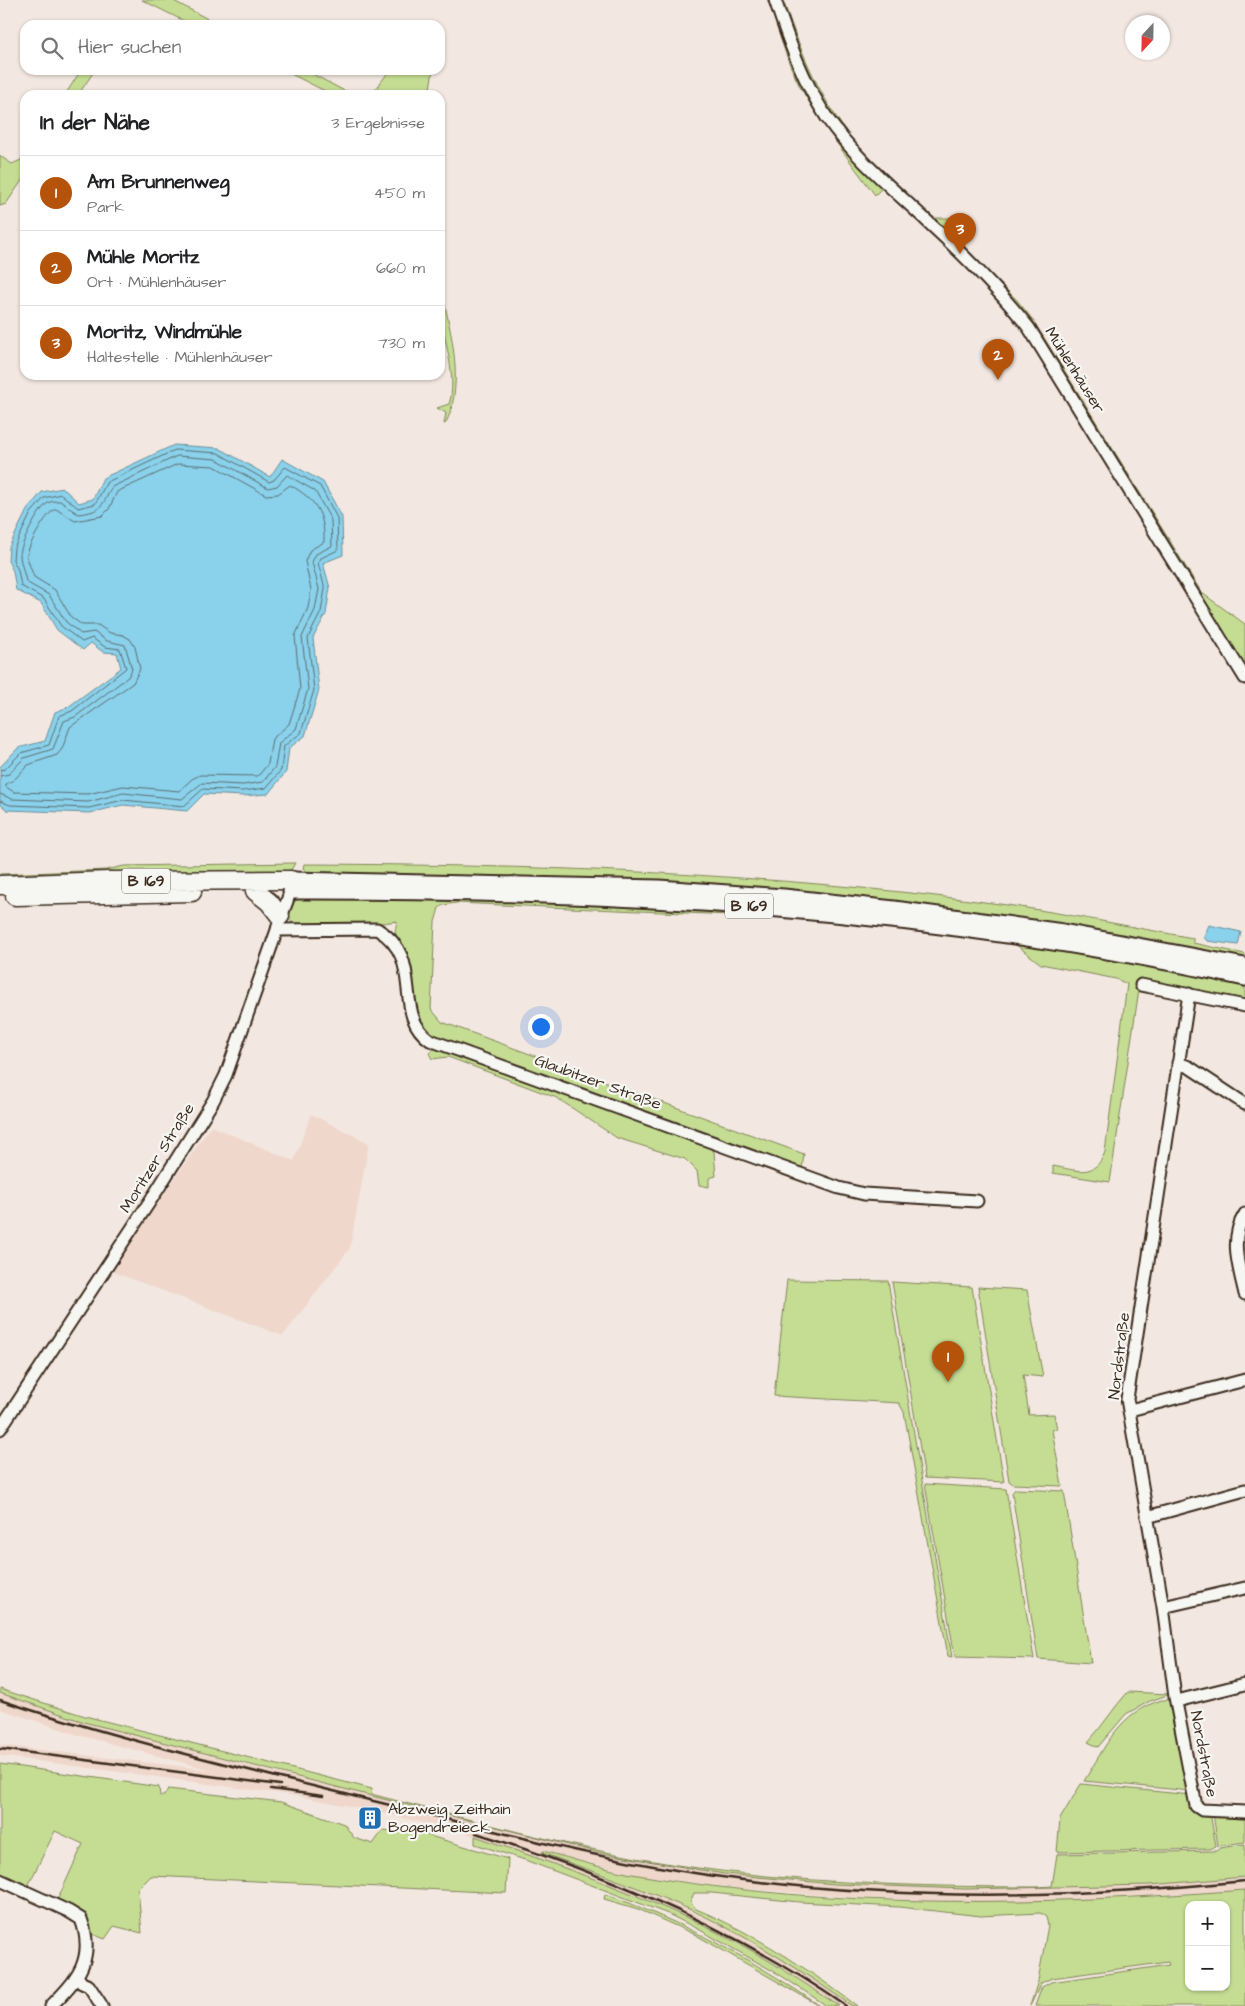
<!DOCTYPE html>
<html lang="de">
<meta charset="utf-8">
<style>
body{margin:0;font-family:"Architects Daughter",sans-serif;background:#f6f6f6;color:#202124}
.controls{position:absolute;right:15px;bottom:15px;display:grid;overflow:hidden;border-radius:10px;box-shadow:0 1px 4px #0004}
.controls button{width:45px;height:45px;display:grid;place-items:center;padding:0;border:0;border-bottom:1px solid #e0e0e0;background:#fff;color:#202124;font:25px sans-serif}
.compass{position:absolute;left:1125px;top:15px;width:45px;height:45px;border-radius:50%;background:#fff;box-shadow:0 1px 4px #0004;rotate:202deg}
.you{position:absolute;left:540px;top:1026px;width:18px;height:18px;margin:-12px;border:4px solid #fff;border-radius:50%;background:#1a73e8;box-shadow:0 0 0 8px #1a73e833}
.badge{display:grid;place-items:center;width:32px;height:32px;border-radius:50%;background:#b45309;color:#fff;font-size:16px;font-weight:700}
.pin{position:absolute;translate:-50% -41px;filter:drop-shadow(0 1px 2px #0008)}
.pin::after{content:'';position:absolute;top:26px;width:18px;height:15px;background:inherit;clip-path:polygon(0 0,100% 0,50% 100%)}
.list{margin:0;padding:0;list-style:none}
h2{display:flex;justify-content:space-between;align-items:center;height:65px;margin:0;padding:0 20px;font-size:21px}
h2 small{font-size:16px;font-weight:400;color:#757577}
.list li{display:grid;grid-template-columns:32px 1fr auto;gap:15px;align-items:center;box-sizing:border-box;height:75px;padding:0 20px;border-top:1px solid #e0e0e0}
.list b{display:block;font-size:19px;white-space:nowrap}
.list p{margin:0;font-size:16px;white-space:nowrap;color:#757577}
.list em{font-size:16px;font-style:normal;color:#757577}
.icon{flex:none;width:28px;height:28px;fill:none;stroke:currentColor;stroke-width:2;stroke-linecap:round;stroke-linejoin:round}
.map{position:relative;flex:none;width:1245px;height:2006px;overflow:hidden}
.search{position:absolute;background:#fff;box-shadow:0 1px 4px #0004;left:20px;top:20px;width:425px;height:55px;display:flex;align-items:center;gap:12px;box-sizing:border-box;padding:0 18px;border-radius:15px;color:#757577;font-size:19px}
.panel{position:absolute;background:#fff;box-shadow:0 1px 4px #0004;left:20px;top:90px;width:425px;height:290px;border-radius:15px}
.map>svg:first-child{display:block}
.built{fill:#efd7cc}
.green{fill:#c5dd93;stroke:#808458;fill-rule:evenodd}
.water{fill:#8ad1eb;stroke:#6a8e99}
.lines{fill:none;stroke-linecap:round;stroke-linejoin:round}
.shore{stroke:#5b6d70;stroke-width:1}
.minor-casing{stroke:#3b2a1e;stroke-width:15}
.major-casing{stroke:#3b2a1e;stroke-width:19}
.highway-casing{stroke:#3b2a1e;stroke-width:21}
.minor{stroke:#f6f6f2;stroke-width:11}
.major{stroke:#f6f6f2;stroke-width:15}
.highway{stroke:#f6f6f2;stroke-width:18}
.rail{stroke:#3b2a1e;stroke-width:2.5}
.labels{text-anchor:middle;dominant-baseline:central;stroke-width:4.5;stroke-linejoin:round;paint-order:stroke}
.shield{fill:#f6f6f2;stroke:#73675e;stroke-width:1}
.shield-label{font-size:15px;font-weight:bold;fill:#3b2a1e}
.street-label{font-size:16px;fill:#3b2a1e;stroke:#f6f6f2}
.poi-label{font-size:16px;fill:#3b2a1e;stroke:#f6f6f2;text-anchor:start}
</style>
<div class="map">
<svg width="1245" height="2006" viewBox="0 0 1245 2006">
<rect width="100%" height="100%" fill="#f3e8e1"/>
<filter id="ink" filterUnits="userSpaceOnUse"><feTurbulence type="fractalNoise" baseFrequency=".02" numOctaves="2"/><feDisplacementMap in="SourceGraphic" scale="10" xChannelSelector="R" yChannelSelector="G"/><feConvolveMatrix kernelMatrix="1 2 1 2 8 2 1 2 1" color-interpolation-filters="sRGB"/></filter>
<g filter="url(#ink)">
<path class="built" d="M311,1114L369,1143L350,1248L283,1336L110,1271L211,1126L294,1161Z
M0,1693L84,1722L266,1770L601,1853L692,1869L797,1882L965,1889L1149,1885L1245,1877V1890L1034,1902H960L846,1897L737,1888L637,1875L543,1851L542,1852L671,1902L735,1932L798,1969L852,2006H839L795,1976L732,1940L670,1910L475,1836L375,1811L290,1795L0,1756V1745L211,1770L78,1735L0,1709Z"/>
<path class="green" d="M142,0H172L219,25H192Z
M768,0H771L793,63L883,187L875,195C849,160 822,125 800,87C786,60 778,29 768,0Z
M779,0H783C801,52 821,102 857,145C879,172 908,195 934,218H951L950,230L947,235C896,189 843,143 810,82C796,57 789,27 779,0Z
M81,70H95L78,95H65Z
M283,70H305L352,95H333Z
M390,70H433L429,95H371Z
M25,154V176L6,204L0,206V156L12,164L21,160Z
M956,240L1017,300L1033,320L1202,593L1245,624V671L1061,370L956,244Z
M440,282C449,327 466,380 446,423L444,424L446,413L437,408L449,404C458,378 443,338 440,310C439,301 440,291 440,282Z
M295,863L291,870L284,875L0,881V874L106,870L124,866Z
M304,864C538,865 775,873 1007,905C1069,914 1131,927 1193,938V943L1245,954V961L1157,943L308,874L303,868Z
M327,895C513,898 698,903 883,922C1005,934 1126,958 1245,982V1003L1181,988L1140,983L1110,1182L1053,1173V1166C1076,1170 1095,1179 1105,1152L1127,984L1116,979L1041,964L1015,944L869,924L776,917L456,903L443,905L439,908L435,922L431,1009L442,1022L804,1154L802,1169L435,1036L421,1024L417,1015L412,967L395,932L397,921C372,925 318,929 294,923C290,922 289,918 287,914C292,895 310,896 327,895Z
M437,1046L709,1144L714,1152L716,1176L709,1178V1187L699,1185L697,1171L685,1159L617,1138L557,1098L448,1057L432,1059L429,1053Z
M787,1280L888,1281L952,1657L948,1656L904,1412L899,1403L774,1396Z
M892,1282L972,1287L1004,1482L925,1478Z
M978,1287L1027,1290L1043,1377L1023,1375L1029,1415L1054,1414L1057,1429L1052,1430L1062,1486L1013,1484L1009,1481Z
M925,1484L1006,1489L1034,1659L955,1657Z
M1015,1489L1064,1491L1091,1663L1038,1659L1012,1493Z
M0,1689L85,1716L372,1789L371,1794C472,1820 574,1849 677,1865C797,1883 917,1887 1038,1887L1052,1886L1057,1854L1216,1851L1220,1848L1245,1844V1877L1149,1885L965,1889L835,1884L724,1874L601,1853L391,1801L84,1722L0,1693Z
M1128,1692L1170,1694L1150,1701L1126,1714L1098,1747L1088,1742C1103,1726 1113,1708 1128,1692Z
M1162,1700H1173L1191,1791L1084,1781C1106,1746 1119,1712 1162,1700Z
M0,1764L159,1787L160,1796H164L168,1789L281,1802L344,1824L354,1838L373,1844L383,1830L423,1834L508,1859L506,1893L151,1876L138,1889L142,1933L114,1926L105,1939L89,1933L56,1903L83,1844L55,1831L26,1890L0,1878Z
M1081,1784L1191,1795L1210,1813L1216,1846L1210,1849L1057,1852L1060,1819Z
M1213,1814H1245V1842L1218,1846Z
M475,1836C562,1867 651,1897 732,1940C769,1959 804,1983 839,2006H827L780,1975L700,1930L668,1914L525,1860L475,1844Z
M543,1851C574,1859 606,1870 638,1875C839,1910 1043,1905 1245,1890V2006H1035L1042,1987L1051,1982L1169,1965L1168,1962L1052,1978L1041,1983L1030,2006L1038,1981L1048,1925L1046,1917L1040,1913L981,1916L899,1907L799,1902L712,1893H694L691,1900L692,1905L696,1909C752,1932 810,1970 857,2006H852C804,1972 755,1941 702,1915C650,1891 595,1872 542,1853ZM1189,1905H1226V1987H1189Z
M605,1894C681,1921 754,1960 820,2006L696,1935L638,1909L604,1899Z"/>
<path class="water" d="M174,445L219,448L270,477L282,459L323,482L342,517L343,555L323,563L330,588L326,614L313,638L319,690L305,736L289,748L286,772L268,794L243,796L204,794L187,811L123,805L90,813L7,810L0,804V767L18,748L45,741L55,712L68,707L121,668L117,653L103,652L91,643L83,650L57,630L41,603L16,590L13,571L8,561L9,547L27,510L42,492L63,488L79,503L93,499L103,478Z
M1209,925L1241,932L1238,945L1207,941L1204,937Z"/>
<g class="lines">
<path class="shore" d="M178,464L214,466L266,495L278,494L290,485C315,499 325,513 324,542L310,550L305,561L311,590L308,608L295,636L300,689L289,724L272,739L268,764L258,776L200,775L192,779L179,791L123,786L88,794L14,792L6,787V784L14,780L28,765L57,755L62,749L70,727L133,683L140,669L135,647L130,639L123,635L110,633L98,625H82L71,617L55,590L34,577C32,571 27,560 27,555C28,546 47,511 56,509L75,521L102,516L109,509L117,492Z
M0,770L5,769L21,753L49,745L59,716L72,711L126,668L120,649L105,647L92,638L82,642L61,626L44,599L21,586L18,570L13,560L14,548L31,513L44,498L61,494L78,508L95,504L107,482L175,450L218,453L269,482L274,480L285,467L320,486L337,518L338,550L321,558L318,563L325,589L321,612L308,638L314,690L301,733L284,746L281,770L266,788L243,791L203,789L184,806L123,800L89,808L10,805L0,801
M0,776L9,774L24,758L53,749L64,721L75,717L128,677L132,669L125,645L107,641L94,632L81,634L66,622L49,595L26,582C25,574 20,562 20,555C20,545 39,508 48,503C51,501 56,501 60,501L78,514C102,512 102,505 112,487L177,456L216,459L268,488L277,486L287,475L315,491L331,520L332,546L316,554L312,562L319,589L315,610L302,637L308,689L296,729L279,743L275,767L263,782L243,785L202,783L182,799L123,793L88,802L12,799L0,794"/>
<g class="minor-casing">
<path id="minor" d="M775,0C789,42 803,81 827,118C855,158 892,188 927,221C963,254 999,290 1029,328L1245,678
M277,930L377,929C427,959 391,1013 430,1040L839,1188L864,1194L977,1201
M1141,985L1245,1006
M1189,994L1127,1399L1163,1607L1175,1697L1196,1806L1202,1810L1245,1812
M1178,1063L1189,1067L1245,1104
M1245,1214C1229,1238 1239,1268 1245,1294
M1130,1410L1245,1380
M0,1429L156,1192L213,1101L226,1075L277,930C280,914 291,899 291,883
M1147,1517L1245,1490
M1163,1607L1245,1588
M1177,1701L1245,1684
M0,1880L68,1911L81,1919C96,1959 77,1980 51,2006
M78,1978L82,1983L89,1986L102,2006"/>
</g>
<g class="major-casing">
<path id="major" d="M291,880L659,888L784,897L894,909L1063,932L1245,966
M291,891C611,890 932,909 1245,978"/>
</g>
<g class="highway-casing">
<path id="highway" d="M0,885L108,881L291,880
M255,891L269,902L280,916
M15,896L192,892"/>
</g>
<use href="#minor" class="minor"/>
<use href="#major" class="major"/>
<use href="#highway" class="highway"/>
<path class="rail" d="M0,1700C121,1740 245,1769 369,1800C462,1822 554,1848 648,1865C844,1902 1048,1901 1245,1881
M0,1749L280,1785
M271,1789L323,1796
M476,1833C607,1874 734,1928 846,2006"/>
</g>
</g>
<defs>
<g id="building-square" transform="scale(1.25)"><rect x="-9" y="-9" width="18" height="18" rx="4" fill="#1f6fb2" stroke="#f6f6f2"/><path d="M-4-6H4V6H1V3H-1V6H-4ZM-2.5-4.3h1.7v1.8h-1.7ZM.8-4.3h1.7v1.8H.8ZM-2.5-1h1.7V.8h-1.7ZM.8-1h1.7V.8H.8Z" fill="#fff"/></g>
</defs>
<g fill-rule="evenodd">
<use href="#building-square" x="370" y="1818"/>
</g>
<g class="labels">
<g class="shield">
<rect x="122" y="868.5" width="48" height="25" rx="4"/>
<rect x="725" y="893.5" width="48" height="25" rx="4"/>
</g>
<g class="shield-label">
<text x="146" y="881">B 169</text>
<text x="749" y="906">B 169</text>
</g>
<g class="street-label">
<text transform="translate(1075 370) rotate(58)">Mühlenhäuser</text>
<text transform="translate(598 1082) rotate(20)">Glaubitzer Straße</text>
<text transform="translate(157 1158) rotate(-58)">Moritzer Straße</text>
<text transform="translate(1119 1356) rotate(-83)">Nordstraße</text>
<text transform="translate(1204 1754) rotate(79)">Nordstraße</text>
</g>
<g class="poi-label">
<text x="388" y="1809">Abzweig Zeithain<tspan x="388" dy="18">Bogendreieck</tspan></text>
</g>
</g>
</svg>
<div class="controls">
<button>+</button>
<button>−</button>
</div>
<svg class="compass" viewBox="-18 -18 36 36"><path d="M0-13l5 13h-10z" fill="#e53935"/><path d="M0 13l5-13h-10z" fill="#757577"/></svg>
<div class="you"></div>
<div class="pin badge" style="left:948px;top:1382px">1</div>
<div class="pin badge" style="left:998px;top:380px">2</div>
<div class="pin badge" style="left:960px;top:254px">3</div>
<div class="search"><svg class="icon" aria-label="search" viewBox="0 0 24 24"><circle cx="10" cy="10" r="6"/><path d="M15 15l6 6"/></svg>Hier suchen</div>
<section class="panel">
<h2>In der Nähe<small>3 Ergebnisse</small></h2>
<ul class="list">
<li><span class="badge">1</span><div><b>Am Brunnenweg</b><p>Park</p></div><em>450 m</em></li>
<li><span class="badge">2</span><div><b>Mühle Moritz</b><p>Ort · Mühlenhäuser</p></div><em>660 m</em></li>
<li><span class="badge">3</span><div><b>Moritz, Windmühle</b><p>Haltestelle · Mühlenhäuser</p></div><em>730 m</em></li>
</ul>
</section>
</div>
